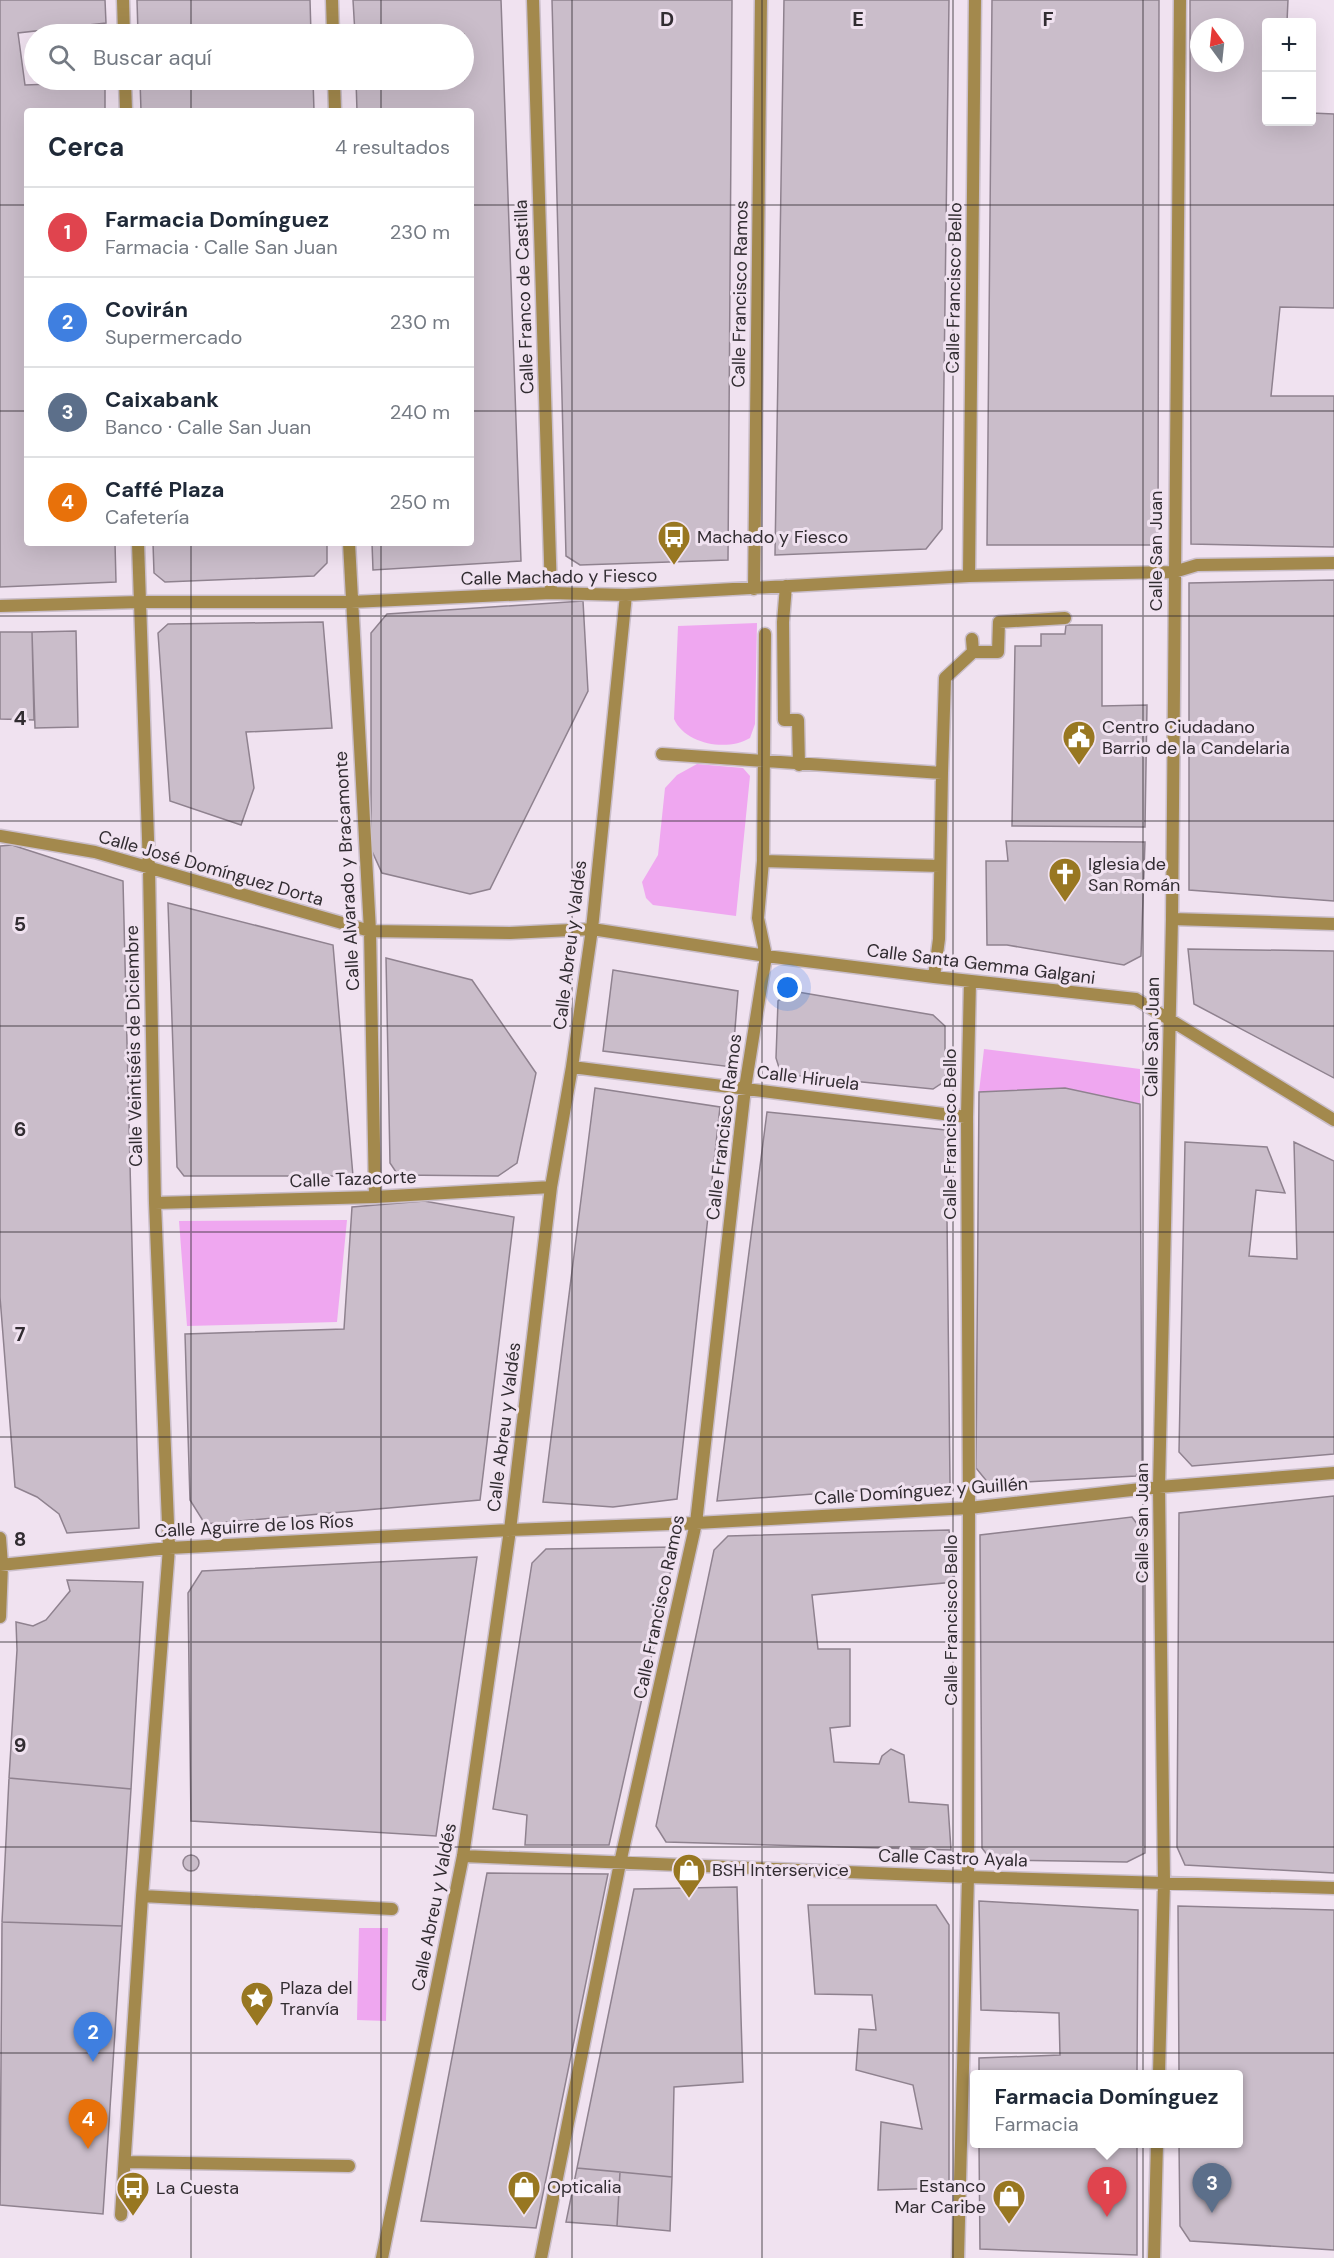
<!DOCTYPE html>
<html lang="es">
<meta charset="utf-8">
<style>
body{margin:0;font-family:"DM Sans",sans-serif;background:#f6f6f7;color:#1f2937}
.controls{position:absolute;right:18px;top:18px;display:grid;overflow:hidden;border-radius:6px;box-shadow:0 6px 24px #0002}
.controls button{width:54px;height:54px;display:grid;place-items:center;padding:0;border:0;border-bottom:2px solid #e0e1e3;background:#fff;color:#1f2937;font:30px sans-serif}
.compass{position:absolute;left:1190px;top:18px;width:54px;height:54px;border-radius:50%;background:#fff;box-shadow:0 6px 24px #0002;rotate:345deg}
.you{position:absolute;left:788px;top:988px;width:21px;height:21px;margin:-15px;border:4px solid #fff;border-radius:50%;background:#1a73e8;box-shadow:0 0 0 9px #1a73e833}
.badge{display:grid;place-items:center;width:39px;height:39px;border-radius:50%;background:#ea580c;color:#fff;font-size:20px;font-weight:700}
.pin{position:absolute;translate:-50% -50px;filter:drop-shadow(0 2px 3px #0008)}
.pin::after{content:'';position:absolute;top:32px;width:21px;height:18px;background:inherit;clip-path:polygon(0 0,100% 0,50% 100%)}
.popup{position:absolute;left:970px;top:2070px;width:273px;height:78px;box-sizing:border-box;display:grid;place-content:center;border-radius:6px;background:#fff;filter:drop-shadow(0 2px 4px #0005);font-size:20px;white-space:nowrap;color:#747a83}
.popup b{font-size:22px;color:#1f2937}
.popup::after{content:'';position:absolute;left:50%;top:100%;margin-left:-12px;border:12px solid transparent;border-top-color:#fff}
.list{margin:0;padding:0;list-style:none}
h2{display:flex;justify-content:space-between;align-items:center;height:78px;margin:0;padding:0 24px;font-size:26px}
h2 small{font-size:20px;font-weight:400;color:#747a83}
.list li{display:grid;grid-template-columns:39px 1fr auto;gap:18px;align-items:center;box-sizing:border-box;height:90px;padding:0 24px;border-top:2px solid #e0e1e3}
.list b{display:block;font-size:22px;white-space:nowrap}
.list p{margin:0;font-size:20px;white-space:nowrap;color:#747a83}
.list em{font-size:20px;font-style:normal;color:#747a83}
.icon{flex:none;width:33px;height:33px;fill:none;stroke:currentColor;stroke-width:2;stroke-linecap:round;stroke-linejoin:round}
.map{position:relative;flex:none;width:1334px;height:2258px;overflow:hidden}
.search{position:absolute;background:#fff;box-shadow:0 6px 24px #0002;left:24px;top:24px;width:450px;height:66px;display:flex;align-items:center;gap:15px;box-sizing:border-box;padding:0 21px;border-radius:33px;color:#747a83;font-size:22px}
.panel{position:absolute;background:#fff;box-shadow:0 6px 24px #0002;left:24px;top:108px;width:450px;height:438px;border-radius:6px}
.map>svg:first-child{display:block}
.green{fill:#efa7f0}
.building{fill:#cabdca;stroke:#8f828f;stroke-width:1.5;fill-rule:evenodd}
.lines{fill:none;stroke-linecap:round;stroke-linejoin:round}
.street-casing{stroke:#cabeca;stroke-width:15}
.street{stroke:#a3894d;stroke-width:12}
.grid{fill:none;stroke:#312c31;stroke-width:1.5;stroke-opacity:0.55}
.labels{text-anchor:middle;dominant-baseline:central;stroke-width:6;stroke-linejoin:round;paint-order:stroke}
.street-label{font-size:18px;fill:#312c31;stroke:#f0e2f0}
.poi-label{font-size:18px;fill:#312c31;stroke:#f0e2f0;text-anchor:start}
.grid-label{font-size:20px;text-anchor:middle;font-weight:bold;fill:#312c31;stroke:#f0e2f0;stroke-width:6;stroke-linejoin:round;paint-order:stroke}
</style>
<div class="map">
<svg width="1334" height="2258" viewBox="0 0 1334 2258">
<rect width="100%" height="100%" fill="#f0e2f0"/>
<path class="green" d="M757,623L755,724L750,738C727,752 685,744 674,719L678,626Z
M697,764L743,768L750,776L736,916L653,905L646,898L642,882L658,855L665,788L677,775Z
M984,1049L1140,1069V1104L1065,1088L979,1092Z
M347,1220L337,1322L187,1326L179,1221Z
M359,1928H388L386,2021L357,2020Z"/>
<path class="building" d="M0,0H105L106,23L18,33L25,85L105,82V111H27V543H115L116,582L0,587Z
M137,0H310L311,34H138Z
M353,0H501L521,561L373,570L372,543H471V111H357L356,80H464V34H355Z
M552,0H732L728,560L580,565L566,556Z
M784,0H949L942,529L926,549L775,555Z
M992,0H1159L1158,545H987Z
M1190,0H1288L1287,22H1266V122H1312V113L1334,114V308L1280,307L1271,396H1334V547L1191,544ZM1199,27H1235V63H1199Z
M140,80H313L314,111H141Z
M153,543H327V563L314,576L165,582L154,573Z
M1334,580V901L1189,890V583Z
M583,601L588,691L490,889L470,894L382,873L371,849V633L387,614Z
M323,622L332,728L246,732L254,788L241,825L170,801L158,633L168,624Z
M1066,625H1102V706L1147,705L1145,827L1012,826L1015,646H1041V634H1065Z
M76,631L78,727L35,728L32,632Z
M0,632H32L34,720L0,719Z
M1006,841L1145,842L1141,956L1124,965L1007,945H987L986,861H1008Z
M12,845L123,881L139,1528L67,1533L59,1514L37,1497L15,1487L0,1297V846Z
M168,903L333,945L353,1176H184L177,1167Z
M1188,949L1334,951V1078L1194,1004Z
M386,958L472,980L536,1073L517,1163L498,1176L398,1175L390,1163Z
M613,970L738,991L732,1067L603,1051Z
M792,991L933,1015L945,1026V1081L933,1089L781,1074L776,1058L778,1001Z
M595,1088L720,1107L677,1499L613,1507L543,1502Z
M1065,1088L1140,1104L1142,1462L1136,1476L989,1484L976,1468L979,1092Z
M767,1112L946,1130L950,1484L717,1501Z
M1185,1142L1267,1147L1285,1193L1256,1190L1249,1256L1297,1259L1294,1142L1334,1161V1454L1192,1466L1179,1452Z
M424,1201L514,1217L480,1500L205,1524L190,1500L185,1334L344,1329L352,1207Z
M1334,1496V1873L1185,1865L1177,1847L1179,1513Z
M1132,1517L1145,1535V1853L1127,1862L991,1860L982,1848L980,1535Z
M949,1530L955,1582L812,1595L818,1649H850V1726L830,1728L834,1762L879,1764L882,1756L891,1749L904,1755L909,1802L948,1805L951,1850L666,1842L656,1826L714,1550L728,1536Z
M676,1547L609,1845H525L527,1815L493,1809L532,1563L546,1549Z
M477,1557L436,1836L191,1821L188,1593L202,1571Z
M67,1580L143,1582L131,1789L9,1778L17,1650L16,1622L33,1626L46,1620L70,1591Z
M9,1778L131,1789L122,1926L2,1922Z
M183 1863a8 8 0 1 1 16 0a8 8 0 1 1-16 0Z
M487,1873L608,1874L536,2228L421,2221Z
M737,1887L743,2082L674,2087L672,2177L577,2168L634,1889Z
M979,1901L1138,1910L1137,2074H979V2058L1060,2055L1059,2013L981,2010Z
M808,1905H936L949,1925V2188L878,2190L881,2122L922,2129L913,2085L856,2070L859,2029L876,2030L872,1995L815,1994Z
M1178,1906L1334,1910V2250L1190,2241L1180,2226L1179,2144H1239V2074H1179Z
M2,1922L122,1926L103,2214L0,2205Z
M979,2144H1137V2255L980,2249Z
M577,2168L620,2172L617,2226L566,2222Z
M620,2172L672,2177L670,2231L617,2226Z"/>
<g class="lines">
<g class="street-casing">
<path id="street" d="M123,0L124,34
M332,0L333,34
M533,0L551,593
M125,80L126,111
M334,80L335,111
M349,543L370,931L375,1197
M969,576L975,0
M786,586L783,622L784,720H798L799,765
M754,589L761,0
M0,606L139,602H351L551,593L626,595L969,576L1174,572L1197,565L1334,563
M765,634L763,861L940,866
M973,652H998L999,622L1065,618
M662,754L942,773L939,939L934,977
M942,773L945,678L973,652L972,639
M0,836L95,852L370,931L510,933L592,929L766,956L934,977L1136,999L1334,1120
M1172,919L1334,924
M572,1067L967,1117
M155,1203L375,1197L551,1187
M0,1538L2,1565L0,1617
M0,1565L169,1548L510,1530L696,1523L969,1508L1159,1487L1334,1473
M463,1856L968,1877L1334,1888
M142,1896L392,1909
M1159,2074L1164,1882L1159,1487L1172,919L1180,0
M126,2162L349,2166
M121,2215L142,1896L169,1548L155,1203L149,868L138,543
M382,2258L463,1856L510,1530L551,1187L572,1067L592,929L626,595
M541,2258L620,1863L696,1523L745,1088L766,956L758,918L763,861
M958,2258L968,1877L969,1508L967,1117L970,981
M1154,2258L1157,2144"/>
</g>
<use href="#street" class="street"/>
</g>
<path class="grid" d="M191,0V34M381,0V34M572,0V2258M762,0V2258M953,0V2258M1143,0V2258M191,80V111M381,80V111M0,205H27M471,205H1334M0,411H27M471,411H1334M191,543V2258M381,543V2258M0,616H1334M0,821H1334M0,1026H1334M0,1232H1334M0,1437H1334M0,1642H1334M0,1847H1334M0,2053H1334"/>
<defs>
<g id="bus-pin" transform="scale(1.725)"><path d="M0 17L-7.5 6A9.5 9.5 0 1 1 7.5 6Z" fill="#987721" stroke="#f0e2f0"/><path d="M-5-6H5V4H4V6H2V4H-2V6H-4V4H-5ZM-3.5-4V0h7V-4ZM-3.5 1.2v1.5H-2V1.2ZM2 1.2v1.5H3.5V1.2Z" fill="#fff"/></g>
<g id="civic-pin" transform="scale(1.725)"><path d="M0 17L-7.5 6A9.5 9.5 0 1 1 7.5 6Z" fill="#987721" stroke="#f0e2f0"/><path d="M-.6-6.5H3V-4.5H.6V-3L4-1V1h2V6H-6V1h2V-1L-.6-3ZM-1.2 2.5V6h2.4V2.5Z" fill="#fff"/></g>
<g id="church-pin" transform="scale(1.725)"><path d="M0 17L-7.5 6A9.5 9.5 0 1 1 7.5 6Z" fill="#987721" stroke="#f0e2f0"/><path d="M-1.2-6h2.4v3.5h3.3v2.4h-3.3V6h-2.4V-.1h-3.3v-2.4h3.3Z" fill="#fff"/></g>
<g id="shop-pin" transform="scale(1.725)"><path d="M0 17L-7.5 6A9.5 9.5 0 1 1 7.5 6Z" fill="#987721" stroke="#f0e2f0"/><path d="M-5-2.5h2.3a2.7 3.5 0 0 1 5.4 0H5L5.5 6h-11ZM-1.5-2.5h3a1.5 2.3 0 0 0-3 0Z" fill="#fff"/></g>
<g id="sight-pin" transform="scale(1.725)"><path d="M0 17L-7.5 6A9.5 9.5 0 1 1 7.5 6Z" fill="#987721" stroke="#f0e2f0"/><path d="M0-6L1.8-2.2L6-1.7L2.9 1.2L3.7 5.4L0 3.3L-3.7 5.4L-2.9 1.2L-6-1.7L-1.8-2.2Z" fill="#fff"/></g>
</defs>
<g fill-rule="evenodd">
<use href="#bus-pin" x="674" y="537"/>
<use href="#civic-pin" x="1079" y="737"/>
<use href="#church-pin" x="1065" y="874"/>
<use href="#shop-pin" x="689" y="1870"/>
<use href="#sight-pin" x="257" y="1998"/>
<use href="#shop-pin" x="524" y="2187"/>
<use href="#bus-pin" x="133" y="2188"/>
<use href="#shop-pin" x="1009" y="2196"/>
</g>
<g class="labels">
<g class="street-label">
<text transform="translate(954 288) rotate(-89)">Calle Francisco Bello</text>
<text transform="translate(740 294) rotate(-89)">Calle Francisco Ramos</text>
<text transform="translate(524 297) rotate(-92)">Calle Franco de Castilla</text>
<text transform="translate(1156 551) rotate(-90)">Calle San Juan</text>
<text transform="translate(559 577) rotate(-1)">Calle Machado y Fiesco</text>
<text transform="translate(211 868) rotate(16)">Calle José Domínguez Dorta</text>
<text transform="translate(347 871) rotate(-93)">Calle Alvarado y Bracamonte</text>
<text transform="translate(570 945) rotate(-83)">Calle Abreu y Valdés</text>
<text transform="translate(981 964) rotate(7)">Calle Santa Gemma Galgani</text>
<text transform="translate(1152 1037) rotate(-89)">Calle San Juan</text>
<text transform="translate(134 1046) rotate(-91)">Calle Veintiséis de Diciembre</text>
<text transform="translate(808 1078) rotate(7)">Calle Hiruela</text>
<text transform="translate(724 1127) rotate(-83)">Calle Francisco Ramos</text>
<text transform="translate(950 1134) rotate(-90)">Calle Francisco Bello</text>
<text transform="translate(353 1179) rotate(-2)">Calle Tazacorte</text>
<text transform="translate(504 1427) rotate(-83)">Calle Abreu y Valdés</text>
<text transform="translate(921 1491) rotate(-4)">Calle Domínguez y Guillén</text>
<text transform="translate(1142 1523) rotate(-90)">Calle San Juan</text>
<text transform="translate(254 1526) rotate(-3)">Calle Aguirre de los Ríos</text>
<text transform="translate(659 1607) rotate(-78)">Calle Francisco Ramos</text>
<text transform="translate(951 1620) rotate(-90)">Calle Francisco Bello</text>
<text transform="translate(953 1858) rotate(2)">Calle Castro Ayala</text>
<text transform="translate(434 1907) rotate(-79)">Calle Abreu y Valdés</text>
</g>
<g class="poi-label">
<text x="697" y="537">Machado y Fiesco</text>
<text x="1102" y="727">Centro Ciudadano<tspan x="1102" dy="21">Barrio de la Candelaria</tspan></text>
<text x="1088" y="864">Iglesia de<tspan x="1088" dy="21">San Román</tspan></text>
<text x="712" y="1870">BSH Interservice</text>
<text x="280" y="1988">Plaza del<tspan x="280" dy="21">Tranvía</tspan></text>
<text x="986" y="2186" text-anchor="end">Estanco<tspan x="986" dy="21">Mar Caribe</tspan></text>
<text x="547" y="2187">Opticalia</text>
<text x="156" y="2188">La Cuesta</text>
</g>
</g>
<g class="grid-label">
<text x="667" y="26">D</text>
<text x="858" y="26">E</text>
<text x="1048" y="26">F</text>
<text x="20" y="725">4</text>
<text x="20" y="931">5</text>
<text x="20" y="1136">6</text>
<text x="20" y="1341">7</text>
<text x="20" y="1546">8</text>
<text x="20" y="1752">9</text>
</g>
</svg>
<div class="controls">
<button>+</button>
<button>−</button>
</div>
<svg class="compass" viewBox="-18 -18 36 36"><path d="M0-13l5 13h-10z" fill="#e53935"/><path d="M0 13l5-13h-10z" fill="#747a83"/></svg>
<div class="you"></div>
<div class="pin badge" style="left:1107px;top:2217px;background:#e0444e">1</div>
<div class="popup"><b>Farmacia Domínguez</b>Farmacia</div>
<div class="pin badge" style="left:93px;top:2062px;background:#3f7fe0">2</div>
<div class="pin badge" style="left:1212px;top:2213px;background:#5c6f8a">3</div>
<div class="pin badge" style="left:88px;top:2149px;background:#e8710a">4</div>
<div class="search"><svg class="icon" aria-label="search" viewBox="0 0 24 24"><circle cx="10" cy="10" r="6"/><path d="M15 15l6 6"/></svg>Buscar aquí</div>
<section class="panel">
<h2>Cerca<small>4 resultados</small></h2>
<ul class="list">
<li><span class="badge" style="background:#e0444e">1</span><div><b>Farmacia Domínguez</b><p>Farmacia · Calle San Juan</p></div><em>230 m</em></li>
<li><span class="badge" style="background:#3f7fe0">2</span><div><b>Covirán</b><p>Supermercado</p></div><em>230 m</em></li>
<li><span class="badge" style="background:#5c6f8a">3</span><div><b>Caixabank</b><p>Banco · Calle San Juan</p></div><em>240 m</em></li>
<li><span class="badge" style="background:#e8710a">4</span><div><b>Caffé Plaza</b><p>Cafetería</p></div><em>250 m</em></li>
</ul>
</section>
</div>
